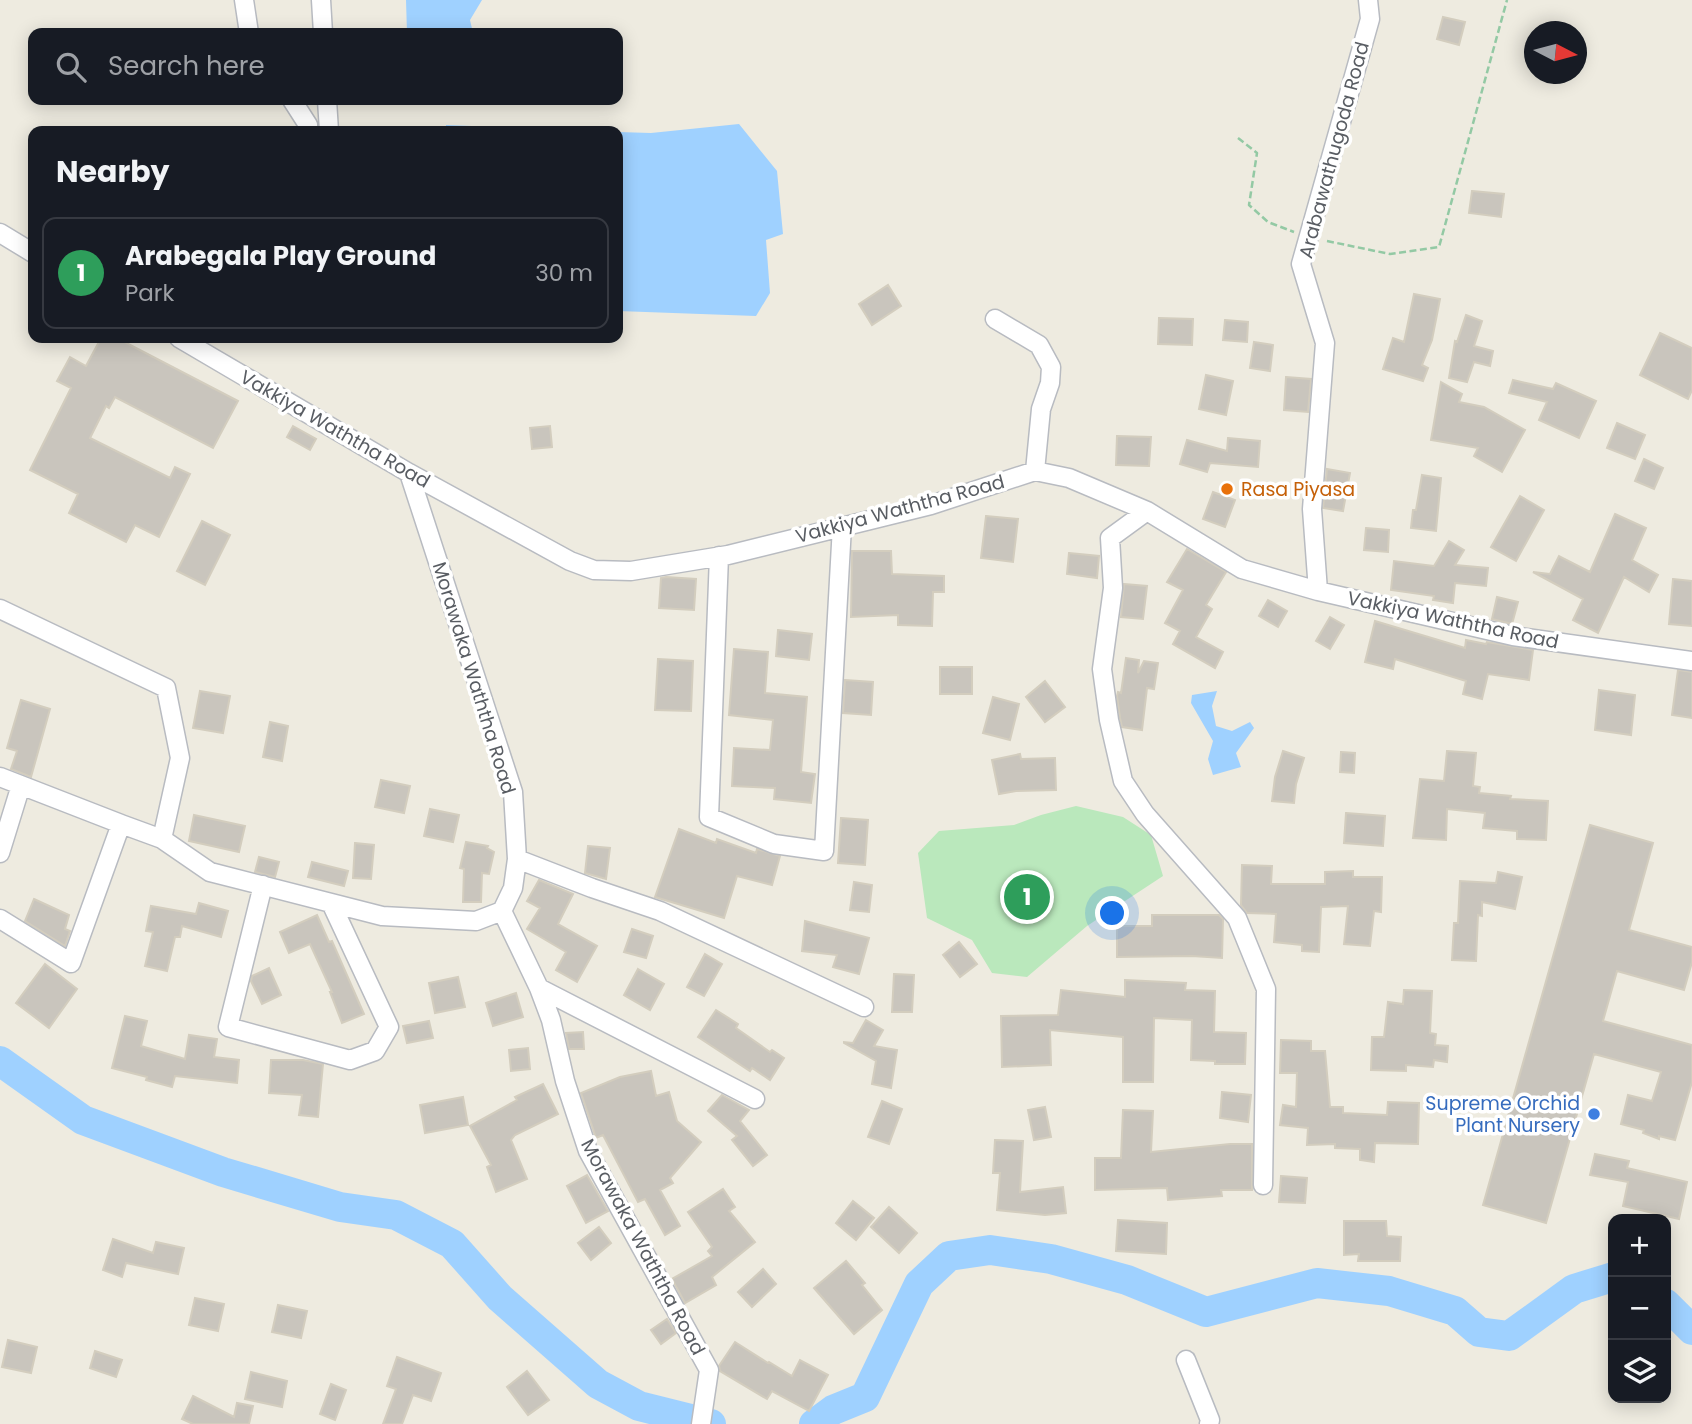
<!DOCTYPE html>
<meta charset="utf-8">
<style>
body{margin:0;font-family:Poppins,sans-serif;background:#242831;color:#f1f3f6}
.controls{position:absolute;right:21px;bottom:21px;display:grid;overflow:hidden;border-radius:14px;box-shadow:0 4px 18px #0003}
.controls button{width:63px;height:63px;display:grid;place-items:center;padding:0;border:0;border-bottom:2px solid #363941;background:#171b24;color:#f1f3f6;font:35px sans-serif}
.compass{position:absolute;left:1524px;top:21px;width:63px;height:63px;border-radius:50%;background:#171b24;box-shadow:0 4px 18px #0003;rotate:96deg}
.you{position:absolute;left:1113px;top:914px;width:24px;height:24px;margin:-18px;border:5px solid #fff;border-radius:50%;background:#1a73e8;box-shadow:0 0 0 10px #1a73e833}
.badge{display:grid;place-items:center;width:46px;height:46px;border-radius:50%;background:#fa351b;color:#fff;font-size:23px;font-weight:700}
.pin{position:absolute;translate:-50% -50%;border:4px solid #fff;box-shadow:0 2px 7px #0006}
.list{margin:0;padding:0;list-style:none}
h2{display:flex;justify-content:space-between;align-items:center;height:91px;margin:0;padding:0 28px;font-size:30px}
h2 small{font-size:23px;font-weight:400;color:#9ea1a6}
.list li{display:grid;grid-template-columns:46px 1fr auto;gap:21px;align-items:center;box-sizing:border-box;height:112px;margin:0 14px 14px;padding:0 14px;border:2px solid #363941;border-radius:14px}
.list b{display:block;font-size:26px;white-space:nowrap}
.list p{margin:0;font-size:23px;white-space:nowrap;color:#9ea1a6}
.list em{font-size:23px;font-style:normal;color:#9ea1a6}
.icon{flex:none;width:38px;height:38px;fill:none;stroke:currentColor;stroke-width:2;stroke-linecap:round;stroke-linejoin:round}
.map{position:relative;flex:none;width:1692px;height:1424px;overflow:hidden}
.search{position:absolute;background:#171b24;box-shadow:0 4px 18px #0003;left:28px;top:28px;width:595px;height:77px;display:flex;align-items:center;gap:18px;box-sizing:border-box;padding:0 24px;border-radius:14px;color:#9ea1a6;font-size:26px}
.panel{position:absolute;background:#171b24;box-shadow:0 4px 18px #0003;left:28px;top:126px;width:595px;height:217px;border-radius:14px}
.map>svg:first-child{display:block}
.green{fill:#bae8bc}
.water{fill:#9fd1ff}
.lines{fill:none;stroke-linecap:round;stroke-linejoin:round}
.river{stroke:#9fd1ff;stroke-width:30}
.building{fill:#c9c5bd;stroke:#d3cdbe;stroke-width:2}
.minor-casing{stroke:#b8bbc1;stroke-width:21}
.path{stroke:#93c9a4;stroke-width:2.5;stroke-dasharray:7 3.5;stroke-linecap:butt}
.minor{stroke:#fff;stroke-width:18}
.food-dot{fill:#e8710a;stroke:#fff;stroke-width:2.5}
.shop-dot{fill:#3f7fe0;stroke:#fff;stroke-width:2.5}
.labels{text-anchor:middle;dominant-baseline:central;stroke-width:7;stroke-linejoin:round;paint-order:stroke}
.street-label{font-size:19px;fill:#595d63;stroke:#fff}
.food-label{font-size:19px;fill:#c56008;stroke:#fff;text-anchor:start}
.shop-label{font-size:19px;fill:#366cbe;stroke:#fff;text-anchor:end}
</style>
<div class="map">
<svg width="1692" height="1424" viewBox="0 0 1692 1424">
<rect width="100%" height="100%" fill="#eeebe0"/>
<path class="green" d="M1076,806L1123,817L1151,835L1163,876L1087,926L1027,977L992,973L972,940L927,918L918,853L939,831L1014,825L1041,815Z"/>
<path class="water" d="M406,0H482L470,20L473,33H407Z
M739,124L777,171L783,234L766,240L770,293L756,316L618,311V132L651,133Z
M446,125L597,131H446Z
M1217,691L1212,706L1216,726L1232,731L1250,722L1254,728L1236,753L1241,767L1213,775L1208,759L1213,741L1191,703L1192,695Z"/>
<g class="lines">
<path class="river" d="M0,1061L83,1120L223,1172L340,1207L396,1215L452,1244L500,1298L598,1384L639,1406L711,1424
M1666,1304L1692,1330
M814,1424L833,1410L865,1397L919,1284L949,1256L990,1250L1051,1259L1127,1280L1206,1312L1317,1283L1389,1291L1455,1311L1479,1332L1509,1336L1574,1289L1613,1277"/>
</g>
<path class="building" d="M1443,17L1465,22L1459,45L1437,39Z
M1472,191L1504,194L1501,217L1469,213Z
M888,285L901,306L872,325L859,304Z
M1414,294L1440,299L1432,340L1422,365L1428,368L1423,381L1383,369L1393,338L1404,342Z
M1466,315L1482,321L1474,346L1493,351L1490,366L1474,362L1467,382L1449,378L1455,341L1457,342Z
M1159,318L1193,319L1192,345L1158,344Z
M1225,320L1248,322L1247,342L1223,340Z
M1660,333L1692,348V390L1688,399L1640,375Z
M101,338H117L238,401L213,448L115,397L109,408L106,406L90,438L170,478L175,467L190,474L159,537L135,525L126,542L69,513L78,494L30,470L71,388L57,381L70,357L86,366Z
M1254,342L1273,345L1270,371L1250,368Z
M1206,375L1233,381L1226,415L1199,409Z
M1286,377L1311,379L1308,412L1284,410Z
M1513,380L1553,389L1556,383L1596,401L1579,438L1539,420L1547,402L1509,393Z
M1441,382L1462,394L1459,402L1484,407L1525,430L1502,472L1474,456L1478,448L1431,440Z
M1617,423L1645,435L1635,459L1607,448Z
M293,426L316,439L310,450L287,437Z
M550,426L552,447L532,449L530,428Z
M1117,436L1151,437L1149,466L1116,465Z
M1228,438L1260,441L1258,467L1210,463L1207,472L1180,464L1187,440L1227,451Z
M1644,459L1663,468L1654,489L1635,481Z
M1327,469L1350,473L1343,511L1323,508Z
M1422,475L1441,478L1436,531L1411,528L1413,510H1416Z
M1213,492L1235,500L1225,527L1203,519Z
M1520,496L1544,510L1516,561L1491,547Z
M1615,514L1646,528L1632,560L1658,575L1649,592L1624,577L1598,633L1573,620L1583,599L1533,572L1550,574L1559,556L1590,572Z
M986,516L1018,519L1013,562L981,558Z
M202,521L230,535L205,585L177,571Z
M1366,528L1389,530L1388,552L1364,550Z
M1449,541L1464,550L1455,565L1488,568L1486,586L1455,583L1453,603L1433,600L1434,596L1391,590L1394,561L1434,566Z
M1187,549L1226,572L1206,605L1212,609L1196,637L1223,652L1215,668L1173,644L1180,631L1165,623L1183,590L1167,582Z
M852,551H891L892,574L944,576V592H933L932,626L898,625V615L851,617Z
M1069,553L1099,556L1097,578L1067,574Z
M666,577L696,579L694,610L659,608L661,578Z
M1673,579L1692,581V626L1669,624Z
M1124,584L1147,586L1143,619L1121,617Z
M1497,597L1518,602L1512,624L1492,619Z
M1268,600L1287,611L1278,627L1259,616Z
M1330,617L1344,625L1330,649L1316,641Z
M1375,621L1465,648L1466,640L1486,644L1487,642L1533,650L1529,680L1488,674L1482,699L1463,694L1466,681L1395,659L1393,669L1365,662Z
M778,630L812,634L809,660L776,656Z
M734,649L768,652L765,693L807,697L801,772L815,774L811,803L774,799L775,788L732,786L734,748L770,750L773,720L729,715Z
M1126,658L1139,660L1138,673L1144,661L1158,663L1154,689L1147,688L1142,730L1122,727L1120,718L1117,696L1118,692L1121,693Z
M658,659L693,661L691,711L655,710Z
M940,667H972V694H940Z
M1678,670L1692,672V718L1672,715Z
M845,680L873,682L871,715L843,713Z
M1045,681L1065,707L1045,722L1026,697Z
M1599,690L1635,695L1631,735L1595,730Z
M200,691L230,696L223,733L193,728Z
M993,697L1019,704L1010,740L983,733Z
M21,700L50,709L31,777L11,769L17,751L7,748Z
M270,722L288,726L282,761L263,757Z
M1283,751L1304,758L1296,784L1294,803L1272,801L1275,777Z
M1447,751L1476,753L1473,786L1480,787L1479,793L1511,796L1510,799L1548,801L1546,840L1517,839V831L1483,828L1485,813L1447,809L1446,840L1413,838L1420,779L1444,781Z
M1341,752L1355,753L1354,773L1340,772Z
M1020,754L1021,759L1055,758L1056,790L1016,791L999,794L992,760Z
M381,780L410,786L404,813L375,807Z
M430,809L459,815L453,842L424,836Z
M1346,813L1385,816L1383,846L1344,843Z
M194,815L245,826L239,852L189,841Z
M841,818L868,820L865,865L838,863Z
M1590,825L1653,843L1629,930L1692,947V962L1684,990L1617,971L1603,1021L1692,1045V1082L1675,1140L1659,1136V1139L1643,1133L1644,1130L1621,1124L1628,1095L1652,1101L1661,1072L1594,1054L1546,1223L1483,1205Z
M679,829L716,843L717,839L756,853L757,849L780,856L772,885L737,876L724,918L655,897Z
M466,842L488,846L487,848L494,852L489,874L482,873L481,902H463L464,869L460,868Z
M355,843L374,845L371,879L353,878Z
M588,846L610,848L606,879L585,873Z
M259,857L279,862L275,877L255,872Z
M312,862L348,871L344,886L308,877Z
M1242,865L1272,866L1271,884H1325V872L1353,871V877H1382L1381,912L1374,911L1370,946L1344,944L1348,906L1321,907L1319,952L1302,951V945L1274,942L1276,914L1247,913L1241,905Z
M1498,872L1522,877L1515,909L1482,902V916L1478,915L1476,961L1452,960L1454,923H1458L1460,881L1496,883Z
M539,880L573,894L558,924L597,946L577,982L556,970L566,952L527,929L540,908L527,901Z
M854,882L872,885L869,912L850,910Z
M34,899L69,915L65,929L70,931L65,946L25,921Z
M199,903L228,911L221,937L182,926L180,937H175L167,971L145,966L153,932L146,931L151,906L196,914Z
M317,915L329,942L332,941L364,1014L342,1023L330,992H332L310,944L289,953L280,932Z
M1152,915H1219L1223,919L1222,958L1192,956L1117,957V926H1152Z
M805,921L869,938L859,974L833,967L837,955L802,951Z
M632,929L653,936L646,958L624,952Z
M959,942L977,964L960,977L943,955Z
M705,954L722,964L704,996L687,987Z
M45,964L77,989L49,1028L16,1003Z
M269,968L281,995L262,1004L251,981L252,976Z
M638,969L664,984L650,1010L624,995Z
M894,974L914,975L912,1012H892Z
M458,977L465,1007L435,1013L429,983Z
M1125,980L1186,983L1185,990L1215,991L1214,1032L1246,1033L1245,1064H1215V1061L1191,1060L1192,1020L1154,1018L1153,1082H1123V1037L1050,1030L1051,1065L1002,1067L1001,1016L1058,1015L1061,990L1125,997Z
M1404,990L1432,991L1430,1033L1436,1034L1435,1045L1448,1046L1447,1062L1434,1060L1433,1067L1406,1065V1071L1371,1070L1372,1037H1384L1388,1002L1403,1004Z
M516,993L523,1017L493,1026L486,1003Z
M716,1010L738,1024L736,1028L770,1052L772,1050L784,1058L770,1080L752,1068L750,1071L698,1037Z
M125,1016L147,1021L141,1046L185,1059L189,1035L217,1039L214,1057L239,1060L237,1083L175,1076L172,1087L146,1080L147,1077L112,1068Z
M866,1020L883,1030L874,1046L897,1050L891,1088L872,1084L876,1061L844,1043V1042L853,1043Z
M429,1021L433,1038L407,1043L403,1026Z
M583,1032L584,1049H569L566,1033Z
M1281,1040L1311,1041V1051H1325L1330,1107H1343V1113L1387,1115L1388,1102L1419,1103L1418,1144L1375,1143L1374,1162L1360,1160V1149L1335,1148V1144L1307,1145L1308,1128L1280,1125L1283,1105L1296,1107L1297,1073H1280Z
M528,1048L530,1069L511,1071L509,1050Z
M271,1060H303L323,1064L318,1117L299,1115L302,1095L269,1093Z
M651,1071L656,1096L669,1092L677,1121L701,1142L670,1178L673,1183L660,1190L680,1226L665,1235L645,1199L638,1202L603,1135L596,1138L581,1093L620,1077Z
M543,1084L558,1114L515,1135L511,1140L527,1179L496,1192L487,1167L491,1165L470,1126L517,1100L515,1097Z
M1222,1092L1251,1095L1248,1122L1220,1118Z
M722,1095L749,1110L740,1121L767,1155L753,1166L732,1140L737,1136L708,1111Z
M463,1097L468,1125L425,1133L420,1105Z
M882,1101L902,1109L889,1144L868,1137Z
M1045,1107L1051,1137L1034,1140L1028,1110Z
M1123,1110L1153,1111L1151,1152L1230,1144H1252V1190H1221L1222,1196L1168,1200L1167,1188L1095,1190V1158H1121Z
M995,1140L1023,1141L1020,1192L1063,1187L1066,1213L1045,1215L997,1210L1000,1173H993Z
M1595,1154L1629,1161L1627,1168L1687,1182L1679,1219L1623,1206L1628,1182L1590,1175Z
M587,1175L608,1211L586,1223L567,1186Z
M1281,1176L1307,1178L1305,1203L1279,1202Z
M723,1189L735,1207L729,1211L755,1242L712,1277L716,1285L685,1303L672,1279L712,1256L708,1251L712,1247L688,1212Z
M853,1201L874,1218L856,1240L836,1223Z
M889,1207L917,1233L899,1253L871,1227Z
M1118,1220L1167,1223L1166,1254L1116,1251Z
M1344,1221H1386L1387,1236L1401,1237L1400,1261H1358L1359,1254L1344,1255Z
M599,1227L611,1243L591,1260L578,1243Z
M113,1239L153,1253L156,1242L184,1248L178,1274L126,1263L122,1277L103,1270Z
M846,1261L865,1283L862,1285L882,1310L854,1334L814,1288Z
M763,1269L776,1284L752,1307L738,1292Z
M195,1298L224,1304L218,1331L189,1325Z
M278,1305L307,1311L301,1338L272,1332Z
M667,1319L676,1333L661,1344L651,1330Z
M8,1340L37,1347L31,1373L2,1367Z
M735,1342L768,1363L769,1362L792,1376L800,1360L828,1375L809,1411L772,1391L767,1399L720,1371L719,1366Z
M95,1351L122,1360L116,1377L90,1368Z
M397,1357L441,1373L431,1401L413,1395L402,1424H383L396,1389L387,1386Z
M527,1371L549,1400L528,1415L507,1387Z
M251,1372L287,1381L282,1407L245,1399Z
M331,1384L346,1390L335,1420L320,1414Z
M193,1396L234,1417L237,1403L253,1406L249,1424H193L182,1419Z"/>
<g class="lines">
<g class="minor-casing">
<path id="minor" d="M244,0L249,33
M321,0L323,33
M292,100L308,125L307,131
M327,100L329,131
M0,233L33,253
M995,319L1039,345L1051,367L1050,383L1041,409L1035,471
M179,338L409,473L570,561L594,570L631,571L728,555L931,505L1035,471L1069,478L1147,511L1242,569L1318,591L1513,636L1692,661
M409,473L513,792L517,859L513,888L502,911L539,988L551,1020L565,1081L588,1151L709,1370L701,1424
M1147,511L1110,538L1113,588L1102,669L1109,720L1123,781L1145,814L1237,918L1266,989L1263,1185
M719,556L709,817L774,844L824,851L842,526
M1318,591L1312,509L1325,343L1301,264L1370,19L1368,0
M0,609L166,688L180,758L162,839L210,872L382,916L476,921L502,911
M0,777L121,824L71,963L0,919
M121,824L162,839
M0,853L21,785
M517,859L592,888L660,911L864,1007
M263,885L228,1027L350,1060L375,1051L389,1027L331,903
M539,988L755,1099
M1186,1360L1210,1420L1209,1424"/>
</g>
<path class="path" d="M1238,138L1257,153L1249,205L1268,222L1294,232
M1327,241L1390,254L1439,247L1507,0"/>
<use href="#minor" class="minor"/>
</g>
<circle class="food-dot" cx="1227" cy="489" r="7"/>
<circle class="shop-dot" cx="1594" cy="1114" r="7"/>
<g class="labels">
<g class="street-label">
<text transform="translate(1334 150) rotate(-75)">Arabawathugoda Road</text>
<text transform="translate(335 429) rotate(30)">Vakkiya Waththa Road</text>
<text transform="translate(900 509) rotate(-15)">Vakkiya Waththa Road</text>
<text transform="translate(1453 620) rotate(12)">Vakkiya Waththa Road</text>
<text transform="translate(474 678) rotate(73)">Morawaka Waththa Road</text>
<text transform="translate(643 1247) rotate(62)">Morawaka Waththa Road</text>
</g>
<g class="food-label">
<text x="1241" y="489">Rasa Piyasa</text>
</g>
<g class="shop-label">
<text x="1580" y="1103">Supreme Orchid<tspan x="1580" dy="22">Plant Nursery</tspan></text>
</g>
</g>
</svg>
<div class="controls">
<button>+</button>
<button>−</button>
<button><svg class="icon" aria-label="layers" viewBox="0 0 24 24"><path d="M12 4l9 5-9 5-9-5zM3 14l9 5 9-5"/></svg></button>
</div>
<svg class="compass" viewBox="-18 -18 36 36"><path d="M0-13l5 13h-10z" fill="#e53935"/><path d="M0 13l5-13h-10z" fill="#9ea1a6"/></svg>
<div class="you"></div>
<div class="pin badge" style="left:1027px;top:897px;background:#2e9e5b">1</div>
<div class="search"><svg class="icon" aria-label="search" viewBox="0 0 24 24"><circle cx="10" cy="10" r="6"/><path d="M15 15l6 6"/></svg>Search here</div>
<section class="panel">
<h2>Nearby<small></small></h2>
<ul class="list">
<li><span class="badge" style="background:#2e9e5b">1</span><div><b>Arabegala Play Ground</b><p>Park</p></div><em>30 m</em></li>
</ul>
</section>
</div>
